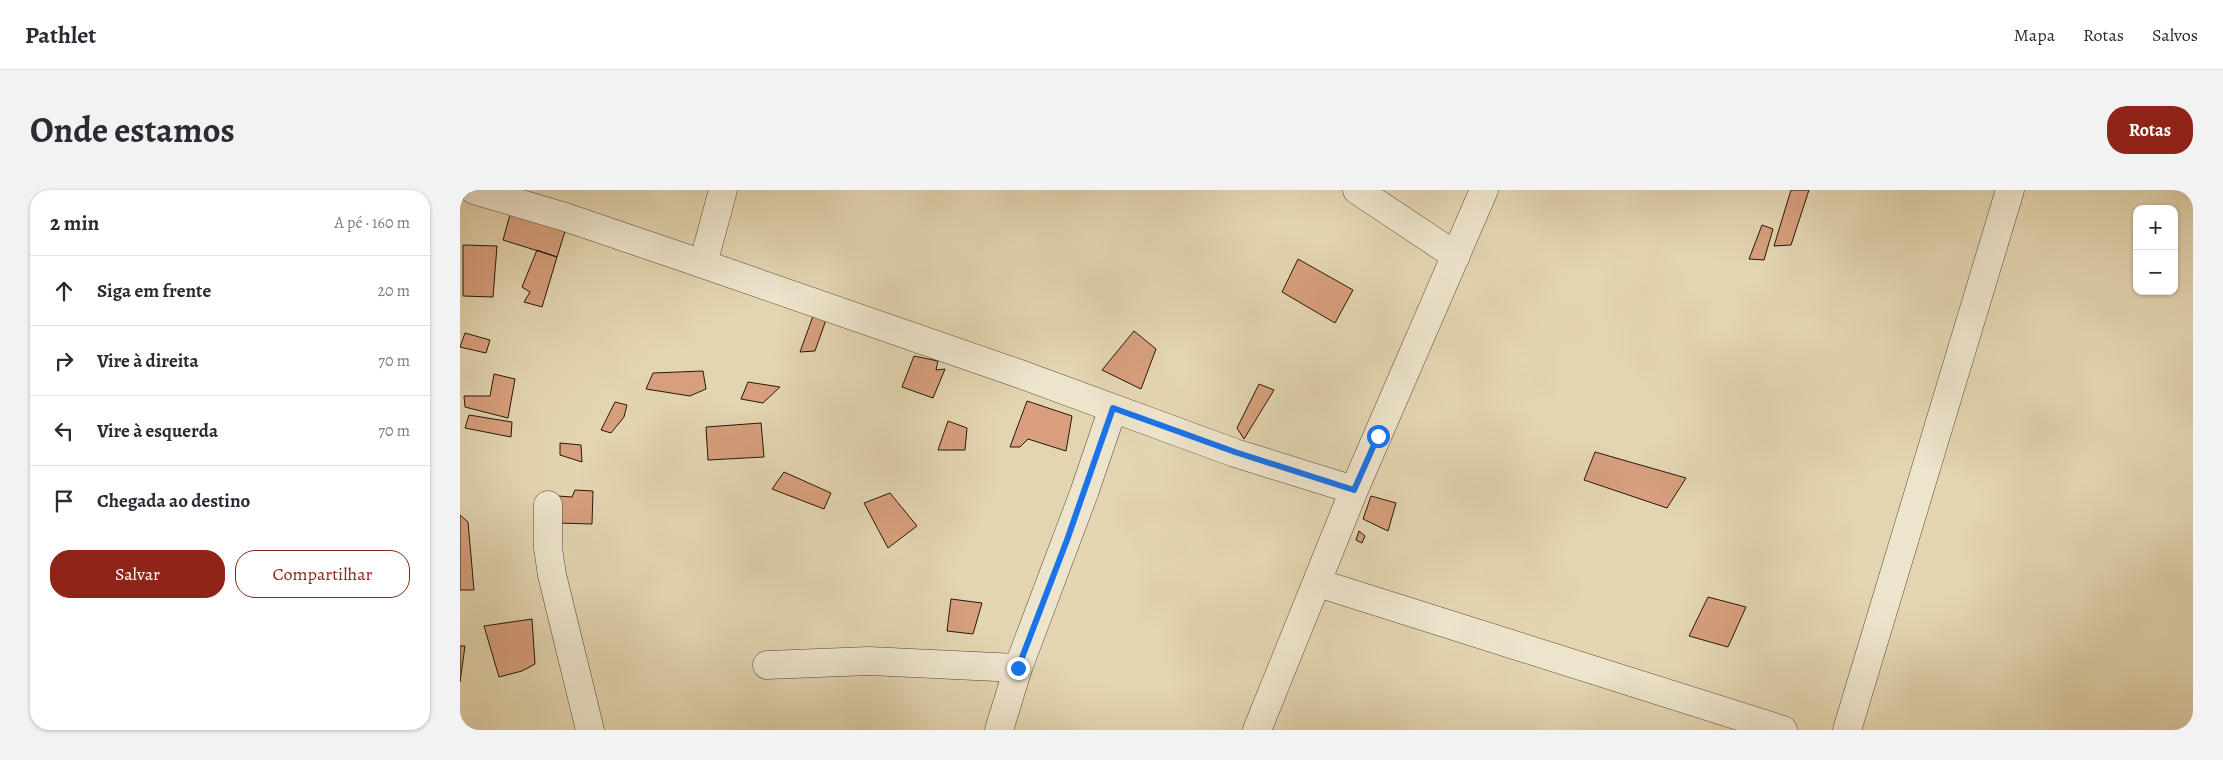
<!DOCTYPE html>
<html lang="pt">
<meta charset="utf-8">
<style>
body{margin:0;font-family:Alegreya,serif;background:#f2f2f3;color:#2b2b33}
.controls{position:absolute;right:15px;top:15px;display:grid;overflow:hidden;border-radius:10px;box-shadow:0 1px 4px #0004}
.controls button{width:45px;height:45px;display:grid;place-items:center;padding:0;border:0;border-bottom:1px solid #e1e1e2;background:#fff;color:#2b2b33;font:25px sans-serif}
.stop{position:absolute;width:15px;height:15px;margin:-11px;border:4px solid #1a73e8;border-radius:50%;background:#fff}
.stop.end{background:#1a73e8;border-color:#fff;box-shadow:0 1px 5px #0008}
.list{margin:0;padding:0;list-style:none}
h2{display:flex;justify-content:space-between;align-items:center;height:65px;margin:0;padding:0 20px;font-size:21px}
h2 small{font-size:16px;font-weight:400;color:#7c7c81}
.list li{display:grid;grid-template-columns:32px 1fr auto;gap:15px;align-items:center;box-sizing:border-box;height:70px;padding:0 20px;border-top:1px solid #e1e1e2}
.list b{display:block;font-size:19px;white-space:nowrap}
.list em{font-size:16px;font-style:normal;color:#7c7c81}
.actions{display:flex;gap:10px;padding:15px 20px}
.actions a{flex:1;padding:11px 0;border:1px solid #8f2418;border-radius:20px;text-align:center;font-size:18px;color:#8f2418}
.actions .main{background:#8f2418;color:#fff}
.icon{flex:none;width:28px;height:28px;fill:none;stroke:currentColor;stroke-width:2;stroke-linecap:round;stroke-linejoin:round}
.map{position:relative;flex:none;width:1733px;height:540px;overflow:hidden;border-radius:20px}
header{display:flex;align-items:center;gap:30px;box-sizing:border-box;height:70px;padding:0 25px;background:#fff;border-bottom:1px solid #e1e1e2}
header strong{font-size:24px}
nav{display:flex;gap:28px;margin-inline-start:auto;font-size:18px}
.intro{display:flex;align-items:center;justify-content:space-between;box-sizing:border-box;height:120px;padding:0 30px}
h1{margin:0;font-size:35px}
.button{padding:12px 22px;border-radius:20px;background:#8f2418;color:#fff;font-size:18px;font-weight:700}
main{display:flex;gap:30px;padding:0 30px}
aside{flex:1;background:#fff;border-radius:20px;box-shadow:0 1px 4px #0004}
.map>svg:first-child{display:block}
.building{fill:#d79f7d;stroke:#271710}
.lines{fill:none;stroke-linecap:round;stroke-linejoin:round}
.minor-casing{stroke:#564638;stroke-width:29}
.minor{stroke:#ede4cc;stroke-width:28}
.route{stroke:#1a73e8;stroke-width:6}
</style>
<header>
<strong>Pathlet</strong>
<nav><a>Mapa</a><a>Rotas</a><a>Salvos</a></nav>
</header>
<div class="intro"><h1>Onde estamos</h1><a class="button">Rotas</a></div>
<main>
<aside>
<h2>2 min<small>A pé · 160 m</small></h2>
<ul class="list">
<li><svg class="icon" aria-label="ahead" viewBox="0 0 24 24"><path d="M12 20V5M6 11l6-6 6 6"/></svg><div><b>Siga em frente</b></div><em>20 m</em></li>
<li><svg class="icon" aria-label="right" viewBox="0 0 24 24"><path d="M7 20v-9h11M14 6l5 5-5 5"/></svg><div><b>Vire à direita</b></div><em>70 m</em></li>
<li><svg class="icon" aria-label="left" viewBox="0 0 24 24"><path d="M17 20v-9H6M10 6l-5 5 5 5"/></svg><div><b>Vire à esquerda</b></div><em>70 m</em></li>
<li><svg class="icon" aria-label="arrive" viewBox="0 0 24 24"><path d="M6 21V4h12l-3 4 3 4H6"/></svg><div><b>Chegada ao destino</b></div></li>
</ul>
<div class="actions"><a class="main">Salvar</a><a>Compartilhar</a></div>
</aside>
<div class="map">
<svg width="1733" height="540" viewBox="0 0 1733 540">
<rect width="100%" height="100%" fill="#e3d5b0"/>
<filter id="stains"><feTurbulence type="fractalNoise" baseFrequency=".004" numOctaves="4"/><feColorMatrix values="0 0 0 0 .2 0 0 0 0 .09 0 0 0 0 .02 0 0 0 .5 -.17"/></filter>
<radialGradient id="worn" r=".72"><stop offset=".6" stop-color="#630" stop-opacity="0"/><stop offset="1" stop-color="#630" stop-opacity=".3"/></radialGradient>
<path class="building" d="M1331,0H1349L1331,55L1314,56Z
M51,21L106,38L97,67L43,50Z
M1302,35L1313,39L1304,70L1289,69Z
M3,55L37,56L33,107L3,106Z
M77,60L97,67L82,117L64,112L70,102L62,97Z
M838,69L893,100L875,133L822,102Z
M353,126L367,127L355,161L340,162Z
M674,141L696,159L681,199L642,180Z
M5,143L30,150L26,163L0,157Z
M454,166L478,171L476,180L485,179L473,208L442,197Z
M243,181L246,199L230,206L186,199L193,183Z
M34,184L55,189L48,228L5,217L4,206H30Z
M288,192L320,197L303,213L281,209Z
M799,194L814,200L784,249L777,238Z
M567,211L612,226L606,261L568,249L560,257H550Z
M155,212L167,215L164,227L151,243L141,240Z
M9,225L52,232L51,247L5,238Z
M488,231L507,238L505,260H478Z
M301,233L304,267L248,270L246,237Z
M100,253L121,255L122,272L100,265Z
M1135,262L1226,288L1207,318L1124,290Z
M324,282L371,303L364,319L312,299Z
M115,300L133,301L132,334L98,333V306L112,307Z
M430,303L457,336L428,358L404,313Z
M911,306L936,313L928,341L903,329Z
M0,325L8,332L14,400H0Z
M899,341L905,346L902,353L896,350Z
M1248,407L1286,417L1268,457L1229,446Z
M491,409L522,413L513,444L487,441Z
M72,429L75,474L62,481L39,487L24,436Z
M0,456H5L0,492Z"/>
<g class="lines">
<g class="minor-casing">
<path id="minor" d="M14,0L105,27L243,74L560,184L775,263L894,300
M897,0L996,66
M243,74L263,0
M88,315V358L92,385L130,540
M858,393L1323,540
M307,475L409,471L558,478
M539,540L558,478L624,303L653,218
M797,540L894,300L1024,0
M1387,540L1550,0"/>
</g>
<use href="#minor" class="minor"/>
</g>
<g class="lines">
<path class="route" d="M558,478L607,350L653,218L775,262L894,300L918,246"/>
</g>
<rect width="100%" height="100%" filter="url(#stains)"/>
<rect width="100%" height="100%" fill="url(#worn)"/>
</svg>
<div class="controls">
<button>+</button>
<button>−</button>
</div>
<div class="stop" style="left:918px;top:246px"></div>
<div class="stop end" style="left:558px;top:478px"></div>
</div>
</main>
